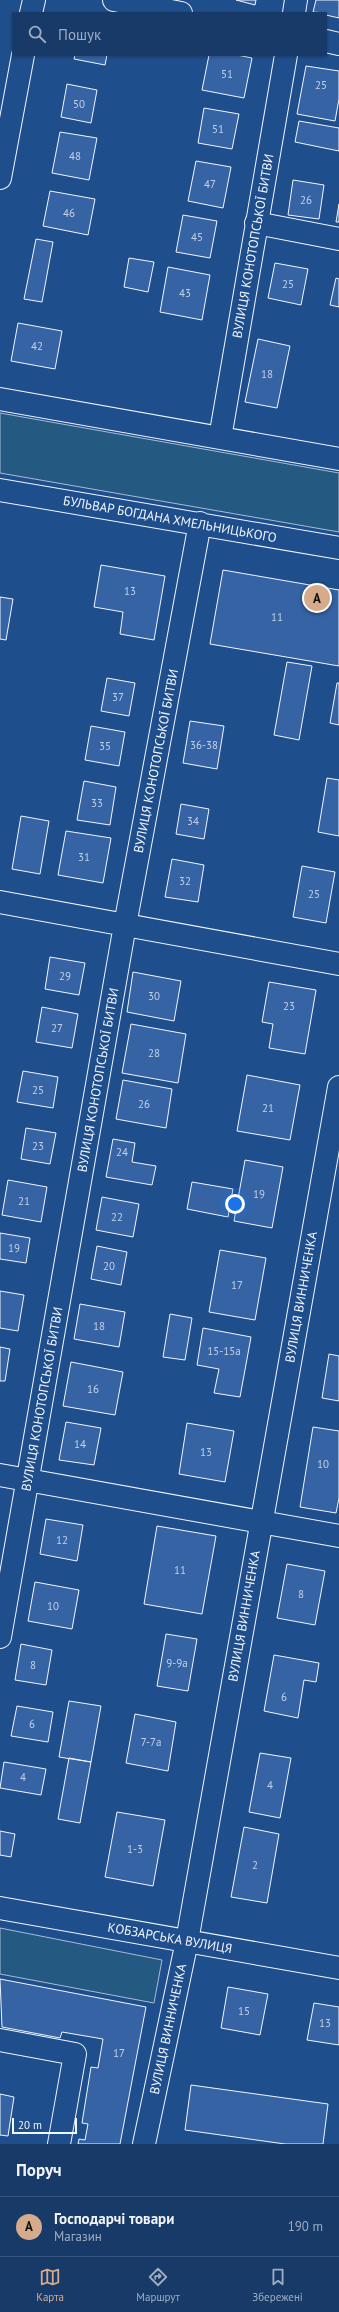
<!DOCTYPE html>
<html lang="uk">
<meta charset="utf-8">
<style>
body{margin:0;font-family:"PT Sans",sans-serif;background:#20416f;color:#f1f3f6}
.scale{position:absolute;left:12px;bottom:10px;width:65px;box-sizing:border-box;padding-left:4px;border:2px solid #f2f6ff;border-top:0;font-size:11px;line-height:14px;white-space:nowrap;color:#f2f6ff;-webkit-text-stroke:3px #1f4e8c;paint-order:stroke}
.you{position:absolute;left:235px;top:1204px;width:14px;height:14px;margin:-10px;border:3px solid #fff;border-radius:50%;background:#1a73e8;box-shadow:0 0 0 6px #1a73e833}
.badge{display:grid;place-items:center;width:26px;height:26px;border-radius:50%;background:#d6ab8b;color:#111;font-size:13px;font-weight:700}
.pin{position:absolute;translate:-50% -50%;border:2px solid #fff;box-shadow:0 1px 4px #0006}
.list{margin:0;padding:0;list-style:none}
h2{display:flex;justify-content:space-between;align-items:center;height:52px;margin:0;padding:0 16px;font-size:17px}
h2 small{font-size:13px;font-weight:400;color:#9eadc0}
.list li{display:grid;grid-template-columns:26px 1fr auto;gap:12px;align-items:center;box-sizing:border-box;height:60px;padding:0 16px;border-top:1px solid #36547d}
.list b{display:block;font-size:15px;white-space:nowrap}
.list p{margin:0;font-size:13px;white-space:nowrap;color:#9eadc0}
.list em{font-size:13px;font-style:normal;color:#9eadc0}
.icon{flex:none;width:22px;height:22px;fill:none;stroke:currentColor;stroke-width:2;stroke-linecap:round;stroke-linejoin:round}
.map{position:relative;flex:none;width:339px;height:2144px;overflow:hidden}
.search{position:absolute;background:#173a69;box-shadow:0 1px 3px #0004;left:12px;right:12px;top:12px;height:44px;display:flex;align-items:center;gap:10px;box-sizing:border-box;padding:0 14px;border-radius:0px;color:#9eadc0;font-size:15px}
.sheet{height:112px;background:#173a69}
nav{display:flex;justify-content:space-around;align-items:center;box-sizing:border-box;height:56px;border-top:1px solid #36547d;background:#173a69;font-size:11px;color:#9eadc0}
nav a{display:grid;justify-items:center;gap:2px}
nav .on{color:#d6ab8b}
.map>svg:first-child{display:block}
.green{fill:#245a82;stroke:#a8bbd7}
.building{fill:#3563a3;stroke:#f2f6ff}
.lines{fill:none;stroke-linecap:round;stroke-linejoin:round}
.minor-casing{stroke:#f2f6ff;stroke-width:24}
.minor{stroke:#1f4e8c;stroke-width:22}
.labels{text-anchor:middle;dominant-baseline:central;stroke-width:3;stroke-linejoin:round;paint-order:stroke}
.number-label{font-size:11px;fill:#c3d1e8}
.street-label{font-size:13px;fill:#f2f6ff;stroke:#1f4e8c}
</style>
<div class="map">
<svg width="339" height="2144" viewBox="0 0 339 2144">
<rect width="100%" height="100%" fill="#1f4e8c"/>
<path class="green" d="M0,413L339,473V532L0,473Z
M0,1928L162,1960L154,2003L0,1974Z"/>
<path class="building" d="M236,0H256L255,5Z
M316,0H339V18L326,15V13L313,12Z
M75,55H107L105,65L74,59Z
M209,55H237L252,58L244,98L202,90Z
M306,66L339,71V99L335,121L297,114Z
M67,84L97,90L91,123L61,117Z
M204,108L239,114L232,149L198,143Z
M299,121L339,128V151L295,142Z
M60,132L97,138L89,180L52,173Z
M196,161L231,167L223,208L188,201Z
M293,180L324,185L319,219L288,215Z
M50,191L95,199L88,235L43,226Z
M339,204V222H336Z
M183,215L217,221L210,258L176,252Z
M36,239L53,242L42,302L24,299Z
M129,258L154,262L148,292L124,287Z
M275,263L308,269L301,305L268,298Z
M168,267L210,275L202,320L160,312Z
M336,278L339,279V307L330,305Z
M18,323L62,331L55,369L11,361Z
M258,339L290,346L277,408L245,402Z
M101,565L165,576L154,640L120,634L123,612L94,607Z
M223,570L339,590V666L210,644Z
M0,597L13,599L6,640L0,639Z
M287,662L312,666L299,740L274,735Z
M107,678L135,683L129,716L101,711Z
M337,683H339V725L330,723Z
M190,721L224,726L217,769L183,763Z
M91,726L125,732L119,766L85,760Z
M327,778L339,780V836L318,832Z
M84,781L116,787L110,825L77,820Z
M181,804L209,809L204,839L176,834Z
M21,816L49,821L40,874L12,869Z
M66,831L111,838L103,883L58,875Z
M172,859L204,865L198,902L165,897Z
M302,866L335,872L326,923L293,917Z
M50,957L85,963L79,995L45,989Z
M133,972L181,981L174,1021L127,1012Z
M269,982L316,990L305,1054L269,1048L273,1024L262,1022Z
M42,1007L78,1014L72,1048L36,1042Z
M131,1024L186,1034L178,1083L122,1073Z
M23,1071L58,1077L53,1108L17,1102Z
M247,1075L300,1085L290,1140L237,1131Z
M123,1080L172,1089L166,1128L116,1119Z
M26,1128L56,1133L50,1164L21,1159Z
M113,1139L135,1143L132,1162L156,1166L152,1185L106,1177Z
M245,1160L283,1167L272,1228L234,1221Z
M8,1180L47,1187L41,1222L2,1215Z
M192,1182L233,1189L228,1217L187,1209Z
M102,1197L139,1204L133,1237L96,1230Z
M0,1233L30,1238L26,1263L0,1259Z
M97,1246L127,1252L121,1285L91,1279Z
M220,1250L266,1258L255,1320L209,1312Z
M0,1291L24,1295L18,1331L0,1328Z
M80,1304L125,1312L119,1347L74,1339Z
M170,1314L192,1318L185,1360L163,1357Z
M203,1328L251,1337L240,1397L214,1393L219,1369L197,1365Z
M0,1347L10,1349L5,1381H0Z
M329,1354L339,1356V1401L322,1398Z
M71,1362L123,1372L115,1415L63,1406Z
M66,1422L101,1428L94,1465L59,1460Z
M187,1423L234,1431L225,1482L179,1474Z
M313,1427L339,1431V1498L336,1513L300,1507Z
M46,1519L83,1525L77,1561L40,1554Z
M157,1526L216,1536L202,1614L144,1604Z
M287,1564L325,1571L315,1625L277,1618Z
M35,1582L79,1590L72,1629L28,1621Z
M166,1634L197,1639L188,1691L157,1686Z
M21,1644L52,1650L46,1685L15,1680Z
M274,1655L319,1663L316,1682L304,1680L298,1718L264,1711Z
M69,1701L101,1706L91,1762L59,1757Z
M17,1706L53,1712L48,1742L11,1736Z
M135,1714L176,1722L168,1771L126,1763Z
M260,1753L291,1758L280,1818L249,1812Z
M69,1758L91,1762L80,1823L58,1819Z
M4,1762L46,1769L41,1795L0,1788Z
M117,1812L165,1820L153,1886L105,1877Z
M244,1827L279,1834L267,1903L231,1897Z
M0,1831L15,1834L11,1857L0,1855Z
M0,1979L146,2007L120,2144H78L79,2139L85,2140L88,2124L82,2123L91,2067L98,2068L103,2039L62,2032L60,2038L2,2027Z
M228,1987L268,1994L260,2035L221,2028Z
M314,2003L339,2007V2045L307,2040Z
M191,2085L328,2104L323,2144H285L185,2130Z
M0,2094L14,2097L8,2136L0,2135Z"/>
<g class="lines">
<g class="minor-casing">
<path id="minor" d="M114,0L181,13
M31,13L34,0
M294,13L296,0
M326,41L339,44
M0,178L23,55
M256,223L339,239
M0,399L339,459
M220,438L286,55
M0,490L339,548
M0,902L339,964
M0,1475L339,1536
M0,1637L125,925L200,523
M0,1908L339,1968
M0,2040L75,2054L59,2144
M144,2144L187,1941L339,1087"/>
</g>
<use href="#minor" class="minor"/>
</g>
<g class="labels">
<g class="number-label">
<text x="227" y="74">51</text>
<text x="321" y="85">25</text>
<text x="79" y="104">50</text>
<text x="218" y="129">51</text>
<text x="75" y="156">48</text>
<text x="210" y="184">47</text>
<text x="306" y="200">26</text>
<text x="69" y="213">46</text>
<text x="197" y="237">45</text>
<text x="288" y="284">25</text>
<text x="185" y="293">43</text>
<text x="37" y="346">42</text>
<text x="267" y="374">18</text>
<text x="130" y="591">13</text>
<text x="277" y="617">11</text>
<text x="118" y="697">37</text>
<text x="204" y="745">36-38</text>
<text x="105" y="746">35</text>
<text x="97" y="803">33</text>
<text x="193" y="821">34</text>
<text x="84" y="857">31</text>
<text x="185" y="881">32</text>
<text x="314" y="894">25</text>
<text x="65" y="976">29</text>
<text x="154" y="996">30</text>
<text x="289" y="1006">23</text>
<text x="57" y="1028">27</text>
<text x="154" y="1053">28</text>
<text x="38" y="1090">25</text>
<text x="144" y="1104">26</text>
<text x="268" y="1108">21</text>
<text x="38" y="1146">23</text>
<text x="122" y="1152">24</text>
<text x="259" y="1194">19</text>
<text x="24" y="1201">21</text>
<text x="117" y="1217">22</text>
<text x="14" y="1248">19</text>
<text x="109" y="1266">20</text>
<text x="237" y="1285">17</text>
<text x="99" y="1326">18</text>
<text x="224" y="1351">15-15а</text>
<text x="93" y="1389">16</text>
<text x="80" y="1444">14</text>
<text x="206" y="1452">13</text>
<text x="323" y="1464">10</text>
<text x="62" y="1540">12</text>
<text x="180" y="1570">11</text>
<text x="301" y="1594">8</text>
<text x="53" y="1606">10</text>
<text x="177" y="1663">9-9а</text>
<text x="33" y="1665">8</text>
<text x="284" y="1697">6</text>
<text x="32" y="1724">6</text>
<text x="151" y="1742">7-7а</text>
<text x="23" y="1777">4</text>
<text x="270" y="1785">4</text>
<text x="135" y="1849">1-3</text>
<text x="255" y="1865">2</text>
<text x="244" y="2011">15</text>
<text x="325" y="2023">13</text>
<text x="119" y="2053">17</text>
</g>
<g class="street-label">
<text transform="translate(253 246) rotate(-80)">ВУЛИЦЯ КОНОТОПСЬКОЇ БИТВИ</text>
<text transform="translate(170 519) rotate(10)">БУЛЬВАР БОГДАНА ХМЕЛЬНИЦЬКОГО</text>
<text transform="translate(156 761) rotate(-79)">ВУЛИЦЯ КОНОТОПСЬКОЇ БИТВИ</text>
<text transform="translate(98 1080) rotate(-80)">ВУЛИЦЯ КОНОТОПСЬКОЇ БИТВИ</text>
<text transform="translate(301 1297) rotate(-80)">ВУЛИЦЯ ВИННИЧЕНКА</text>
<text transform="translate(42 1399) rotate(-80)">ВУЛИЦЯ КОНОТОПСЬКОЇ БИТВИ</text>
<text transform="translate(244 1616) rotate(-80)">ВУЛИЦЯ ВИННИЧЕНКА</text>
<text transform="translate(170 1938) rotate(10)">КОБЗАРСЬКА ВУЛИЦЯ</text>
<text transform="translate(168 2029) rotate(-78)">ВУЛИЦЯ ВИННИЧЕНКА</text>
</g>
</g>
</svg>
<div class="scale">20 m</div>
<div class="you"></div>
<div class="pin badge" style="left:317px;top:598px">A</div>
<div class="search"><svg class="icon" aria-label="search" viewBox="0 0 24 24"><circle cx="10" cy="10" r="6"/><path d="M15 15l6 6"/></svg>Пошук</div>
</div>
<section class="sheet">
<h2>Поруч<small></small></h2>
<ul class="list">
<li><span class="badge">A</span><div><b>Господарчі товари</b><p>Магазин</p></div><em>190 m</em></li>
</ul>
</section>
<nav>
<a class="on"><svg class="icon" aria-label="map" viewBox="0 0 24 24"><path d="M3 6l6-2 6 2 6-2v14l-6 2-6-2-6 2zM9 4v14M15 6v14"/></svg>Карта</a>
<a><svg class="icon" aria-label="directions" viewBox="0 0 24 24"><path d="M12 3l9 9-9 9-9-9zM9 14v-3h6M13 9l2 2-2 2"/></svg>Маршрут</a>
<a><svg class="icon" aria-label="saved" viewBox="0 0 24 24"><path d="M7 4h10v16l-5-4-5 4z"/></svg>Збережені</a>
</nav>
